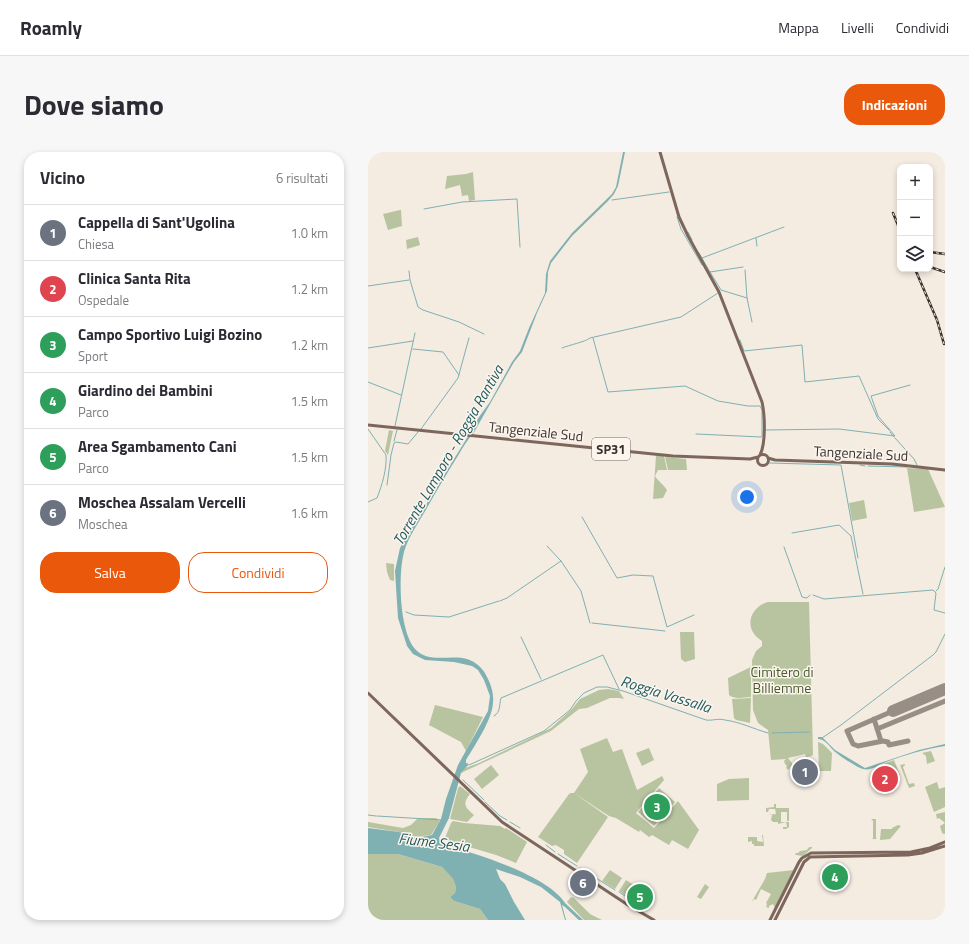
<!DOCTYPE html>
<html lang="it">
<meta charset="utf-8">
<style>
body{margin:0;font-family:"Titillium Web",sans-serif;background:#f7f7f7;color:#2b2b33}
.controls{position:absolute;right:12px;top:12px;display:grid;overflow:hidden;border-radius:8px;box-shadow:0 2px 6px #0003}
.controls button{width:36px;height:36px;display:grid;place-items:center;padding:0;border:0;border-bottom:1px solid #e1e1e2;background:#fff;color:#2b2b33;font:20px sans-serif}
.you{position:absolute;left:379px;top:345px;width:14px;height:14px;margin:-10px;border:3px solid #fff;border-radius:50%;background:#1a73e8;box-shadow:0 0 0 6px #1a73e833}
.badge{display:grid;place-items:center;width:26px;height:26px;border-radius:50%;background:#ea580c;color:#fff;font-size:13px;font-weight:700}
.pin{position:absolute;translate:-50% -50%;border:2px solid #fff;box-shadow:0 1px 4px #0006}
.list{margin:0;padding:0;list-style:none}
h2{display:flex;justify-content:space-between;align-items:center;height:52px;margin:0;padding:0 16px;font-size:17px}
h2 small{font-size:13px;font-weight:400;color:#7c7c81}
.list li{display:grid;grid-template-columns:26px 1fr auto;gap:12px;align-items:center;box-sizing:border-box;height:56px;padding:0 16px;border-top:1px solid #e1e1e2}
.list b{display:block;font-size:15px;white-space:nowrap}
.list p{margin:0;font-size:13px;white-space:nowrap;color:#7c7c81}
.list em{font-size:13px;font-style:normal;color:#7c7c81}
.actions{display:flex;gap:8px;padding:12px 16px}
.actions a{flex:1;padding:9px 0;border:1px solid #ea580c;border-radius:16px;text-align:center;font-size:14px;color:#ea580c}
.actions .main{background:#ea580c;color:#fff}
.icon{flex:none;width:22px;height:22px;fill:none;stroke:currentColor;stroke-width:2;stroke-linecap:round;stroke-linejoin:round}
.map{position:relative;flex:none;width:577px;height:768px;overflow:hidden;border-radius:16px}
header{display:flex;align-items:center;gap:24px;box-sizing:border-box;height:56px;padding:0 20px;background:#fff;border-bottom:1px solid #e1e1e2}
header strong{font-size:19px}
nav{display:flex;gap:22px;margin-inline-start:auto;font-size:14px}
.intro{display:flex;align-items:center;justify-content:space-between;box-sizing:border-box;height:96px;padding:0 24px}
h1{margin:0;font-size:28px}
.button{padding:10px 18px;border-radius:16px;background:#ea580c;color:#fff;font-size:14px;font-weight:700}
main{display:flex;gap:24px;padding:0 24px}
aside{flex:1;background:#fff;border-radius:16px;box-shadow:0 2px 6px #0003}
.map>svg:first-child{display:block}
.green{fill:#b8c4a0}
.water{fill:#7fb0b2}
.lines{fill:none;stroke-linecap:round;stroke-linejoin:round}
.stream{stroke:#7fb0b2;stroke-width:1}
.river{stroke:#7fb0b2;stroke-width:3}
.taxiway{stroke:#988e86;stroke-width:5}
.runway{stroke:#988e86;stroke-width:12}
.major{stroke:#7d675c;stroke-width:3}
.rail-casing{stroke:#3b302b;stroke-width:2.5}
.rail{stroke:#fbf5ee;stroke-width:1;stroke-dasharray:3;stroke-linecap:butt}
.labels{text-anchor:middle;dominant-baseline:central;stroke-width:3;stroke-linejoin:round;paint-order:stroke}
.shield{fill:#fbf5ee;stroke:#756b66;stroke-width:1}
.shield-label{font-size:13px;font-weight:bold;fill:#3b302b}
.street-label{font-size:14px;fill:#3b302b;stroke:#fbf5ee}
.park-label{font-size:14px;fill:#4a5a2e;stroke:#fbf5ee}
.water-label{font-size:15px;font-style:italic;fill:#1f5a5e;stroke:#fbf5ee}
</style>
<header>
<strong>Roamly</strong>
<nav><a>Mappa</a><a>Livelli</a><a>Condividi</a></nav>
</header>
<div class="intro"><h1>Dove siamo</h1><a class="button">Indicazioni</a></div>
<main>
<aside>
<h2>Vicino<small>6 risultati</small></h2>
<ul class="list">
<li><span class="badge" style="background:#6b7280">1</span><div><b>Cappella di Sant'Ugolina</b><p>Chiesa</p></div><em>1.0 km</em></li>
<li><span class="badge" style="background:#e0444e">2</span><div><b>Clinica Santa Rita</b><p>Ospedale</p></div><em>1.2 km</em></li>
<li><span class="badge" style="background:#2e9e5b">3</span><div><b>Campo Sportivo Luigi Bozino</b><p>Sport</p></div><em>1.2 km</em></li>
<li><span class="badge" style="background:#2e9e5b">4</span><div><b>Giardino dei Bambini</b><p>Parco</p></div><em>1.5 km</em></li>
<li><span class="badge" style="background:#2e9e5b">5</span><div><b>Area Sgambamento Cani</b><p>Parco</p></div><em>1.5 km</em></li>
<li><span class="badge" style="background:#6b7280">6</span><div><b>Moschea Assalam Vercelli</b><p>Moschea</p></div><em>1.6 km</em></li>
</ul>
<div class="actions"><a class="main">Salva</a><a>Condividi</a></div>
</aside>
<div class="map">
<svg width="577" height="768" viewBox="0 0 577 768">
<rect width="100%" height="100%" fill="#f4ebe1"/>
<path class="green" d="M105,20L107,48L101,49L100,43L94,44L92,33L77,37L79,24L98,22Z
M32,58H33L34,74L20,78L15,62Z
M50,85L52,93L39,97L38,88Z
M21,278L25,279L20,303L17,299Z
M288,304H296L299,318H290L287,324C289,328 296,333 299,338L295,346L285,347Z
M297,305L318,307L319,318H300Z
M539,316L560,317L577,355L546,360Z
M496,348L499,366L484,369L481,351Z
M18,411L26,412V429L22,428L19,420Z
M400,450H441L445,602L444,604L438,605L437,602L420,606L424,611V615H422L421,618L418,616L419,614L417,612L416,609L418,607L403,608L400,578L390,571L385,558L384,508L388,499L394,494V489C375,478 381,455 400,450Z
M312,480H326L327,507L317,510L313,507Z
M383,515V545C376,545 367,548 361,543L360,526Z
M240,537L251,539L256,547L251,546H242L219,556L211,557L183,579L93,621L97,616L111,611L183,576L204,557L212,547L231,538Z
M383,546L382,571L368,568L366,566L364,547Z
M67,553L115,565L98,599L93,590L61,573Z
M239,586L245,600L254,597L269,638L294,624L296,628L268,661L286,676L310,649L331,678L320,697L304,688L301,693L284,683L281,685L272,678L271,680L248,666L241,664L206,641L220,620L212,597Z
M450,590L455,592L464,601L463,619H451Z
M281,596L286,608L274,614L268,601Z
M563,599L567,609L559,612L558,604L554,601Z
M526,608L532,623L525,624L524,619L522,614L512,617L511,616L515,612Z
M537,612V613L535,615L541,632L546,631L547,634L541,636L532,613Z
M123,613L131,623L114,637L106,627Z
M381,626V648L349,649V632L361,627Z
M569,630L571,637L577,635V655L566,660L557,635Z
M92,634L102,642C94,652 97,655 106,663L99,670L82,667L90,636Z
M291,636L307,650L286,674L270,660Z
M203,641H206L240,665L209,711L196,702V698L188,693L184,694L170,685L201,642Z
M406,652H408V656H421V669H419V660H413V670H421V675L418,677H415V675H419L418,670L410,672V670H405L403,668L404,663H400L408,662L407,657H401L400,660H398V656L406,655Z
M577,660V682H576L574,681L572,674L577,671L571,666L569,667L568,662Z
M50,666H68L72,669L63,683L49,685L31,680L0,675V670L35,676L43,673Z
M503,667H509H508V686L509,687H504L505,686V669Z
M85,669L96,671L132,674L137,677L138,676L159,690L148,711L128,703L81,689L77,686L83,671Z
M530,673L533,674L522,687L512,688L513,677H524V676Z
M380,681V685H389V689L395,690L394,683H395L396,694H386V692H384V689L380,690Z
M440,695H444V696L435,704L428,703L427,701H430L432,699L439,698L440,696H442Z
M0,702H30L74,715L85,727L88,735L87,741L82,745L86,749L112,757L120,768H0Z
M242,718L254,726L247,737L234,729Z
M426,718L407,756L405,752L401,754V756L398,755L399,752L398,751L403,742L393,737L388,748L386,747L383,751L397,727L399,721Z
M458,718H475L476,731H466V726H459Z
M258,728L286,746L278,758L251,739Z
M337,732L341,735L333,747L329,745Z
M203,745L206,746L222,762L234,768H216L199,750Z"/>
<path class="water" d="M255,0H257L250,34L246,42L240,49L204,84L183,111L180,120L179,139L169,161L154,200L146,210L105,282C99,288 95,295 91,302C80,319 70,337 60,354C52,369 41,383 36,400C30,422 31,478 47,497C60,512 83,502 99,507C108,510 115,516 119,525C123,532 126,542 125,551C124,568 107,593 98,608V611L101,612L93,621L81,666L71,686L73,692C106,701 186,724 200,756L194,753L198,768H197L192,750L173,735L152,725L128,717L132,727L137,732L146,750L157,768H120L112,757L86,749L82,745L87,741L88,735L85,727L74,715L30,702H0V676L31,680L49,686L64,683L73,667L78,647L90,613L120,559L122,544L116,528L110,518L104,514L86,510L57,508L45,502L39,494L30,466L27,419L32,396L37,387L102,281L111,265L122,250L144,210L152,199L161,176L177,141L178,122L182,109L204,81L244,42L248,35Z
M450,585H454L467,598L497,616L551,598L577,592V594C557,597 537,603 518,610C510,613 504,619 495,617C488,615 472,604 466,599C461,594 457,587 450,587Z"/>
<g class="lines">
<path class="stream" d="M244,48L301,40
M56,57L94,50L149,47L152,95
M309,65L313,77L334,113
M320,80L324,88
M388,86L389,94
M331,101L342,120L375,115
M334,106L416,75
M377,118L379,146L384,170
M41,119L42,128L50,155L55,158L91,170L116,182
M342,120L353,138L379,146
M0,134L41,128
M225,186L240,240L317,234L350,249L380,254H392L394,258V285
M372,188L376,199L434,193L437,230L491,224L510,267L521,278
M0,196L45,189
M194,196C201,193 217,190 222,186L313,165L350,141
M45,197L75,200L91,223
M0,230L33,243
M27,274L47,181
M0,277L18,303C19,317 14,333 9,346L0,350
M53,277L90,226L101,186
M398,278L471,277L527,284L510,264L503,244L542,233
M522,280L526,285
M328,282L393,285
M527,286L546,307L549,313
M26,289L29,278
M402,311L473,313L490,406
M492,313L497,314
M500,314L539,315
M19,333L23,303L26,291L28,290L40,292L50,280
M214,365L249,426L265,423L285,424L299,475L326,463
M424,381L471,373L483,384L495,442
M179,394L193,409L213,439L222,471
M416,395L434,445L439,446L442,443
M568,439L570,437L577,415
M445,443L456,447L565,438L568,441L566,458L577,461
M132,449L139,446L193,409
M38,460L46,463L81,465L131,449
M224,471L297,479
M153,485L173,527
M126,564C133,560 131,553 133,546L235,503L251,537
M404,581L441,580
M454,586L473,573L565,503L568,500L577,482
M101,613L176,579L202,558L208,549L216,541L229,535H239L255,539L338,568C344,569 350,566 357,568C372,570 386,577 400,581
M95,628L116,648
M117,650L132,664L139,668
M0,663L8,664
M9,664L74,668
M142,670L152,676
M178,693L187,700
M190,702L209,714
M212,716L247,738
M251,740L278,758"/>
<path class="river" d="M197,753L213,768"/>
<path class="taxiway" d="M525,559L479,579L485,592L490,594L515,589L520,590L521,593L540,589
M506,567L513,589
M509,577L577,549"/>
<path class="runway" d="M525,559L577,537"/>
<path class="major" d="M292,0L311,65L320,84L351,140L394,250C397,263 398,291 392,303
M0,273L305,304L382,307L390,305
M389.5 308a5.5 5.5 0 1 1 11 0a5.5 5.5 0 1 1-11 0Z
M400,306L407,308L524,312L577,318
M0,541L134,670L260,753L286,768
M402,768L431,710L434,706L443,701L543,700L562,696L577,690
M407,768L436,710L442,705L540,703L554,701L577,694"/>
<g class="rail-casing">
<path id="rail" d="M525,61L532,78
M562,100L577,102
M562,115L577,120
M547,117L569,168L576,192"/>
</g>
<use href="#rail" class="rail"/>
</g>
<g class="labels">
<rect class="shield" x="224" y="286" width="38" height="22" rx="3"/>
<g class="shield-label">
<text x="243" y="297">SP31</text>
</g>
<g class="street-label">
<text transform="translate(168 279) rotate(6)">Tangenziale Sud</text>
<text transform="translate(493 301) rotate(3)">Tangenziale Sud</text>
</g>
<g class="park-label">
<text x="414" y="519">Cimitero di<tspan x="414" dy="16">Billiemme</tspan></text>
</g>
<g class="water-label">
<text transform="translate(80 303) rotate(-60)">Torrente Lamporo - Roggia Rantiva</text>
<text transform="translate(298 542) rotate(17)">Roggia Vassalla</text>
<text transform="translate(66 690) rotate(7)">Fiume Sesia</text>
</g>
</g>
</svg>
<div class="controls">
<button>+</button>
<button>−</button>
<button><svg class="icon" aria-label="layers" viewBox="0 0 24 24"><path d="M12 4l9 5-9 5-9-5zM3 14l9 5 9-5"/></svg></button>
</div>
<div class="you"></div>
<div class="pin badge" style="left:437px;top:620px;background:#6b7280">1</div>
<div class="pin badge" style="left:517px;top:627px;background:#e0444e">2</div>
<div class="pin badge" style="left:289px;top:655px;background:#2e9e5b">3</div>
<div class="pin badge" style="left:467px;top:725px;background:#2e9e5b">4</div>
<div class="pin badge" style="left:272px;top:745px;background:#2e9e5b">5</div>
<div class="pin badge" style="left:215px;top:731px;background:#6b7280">6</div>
</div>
</main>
